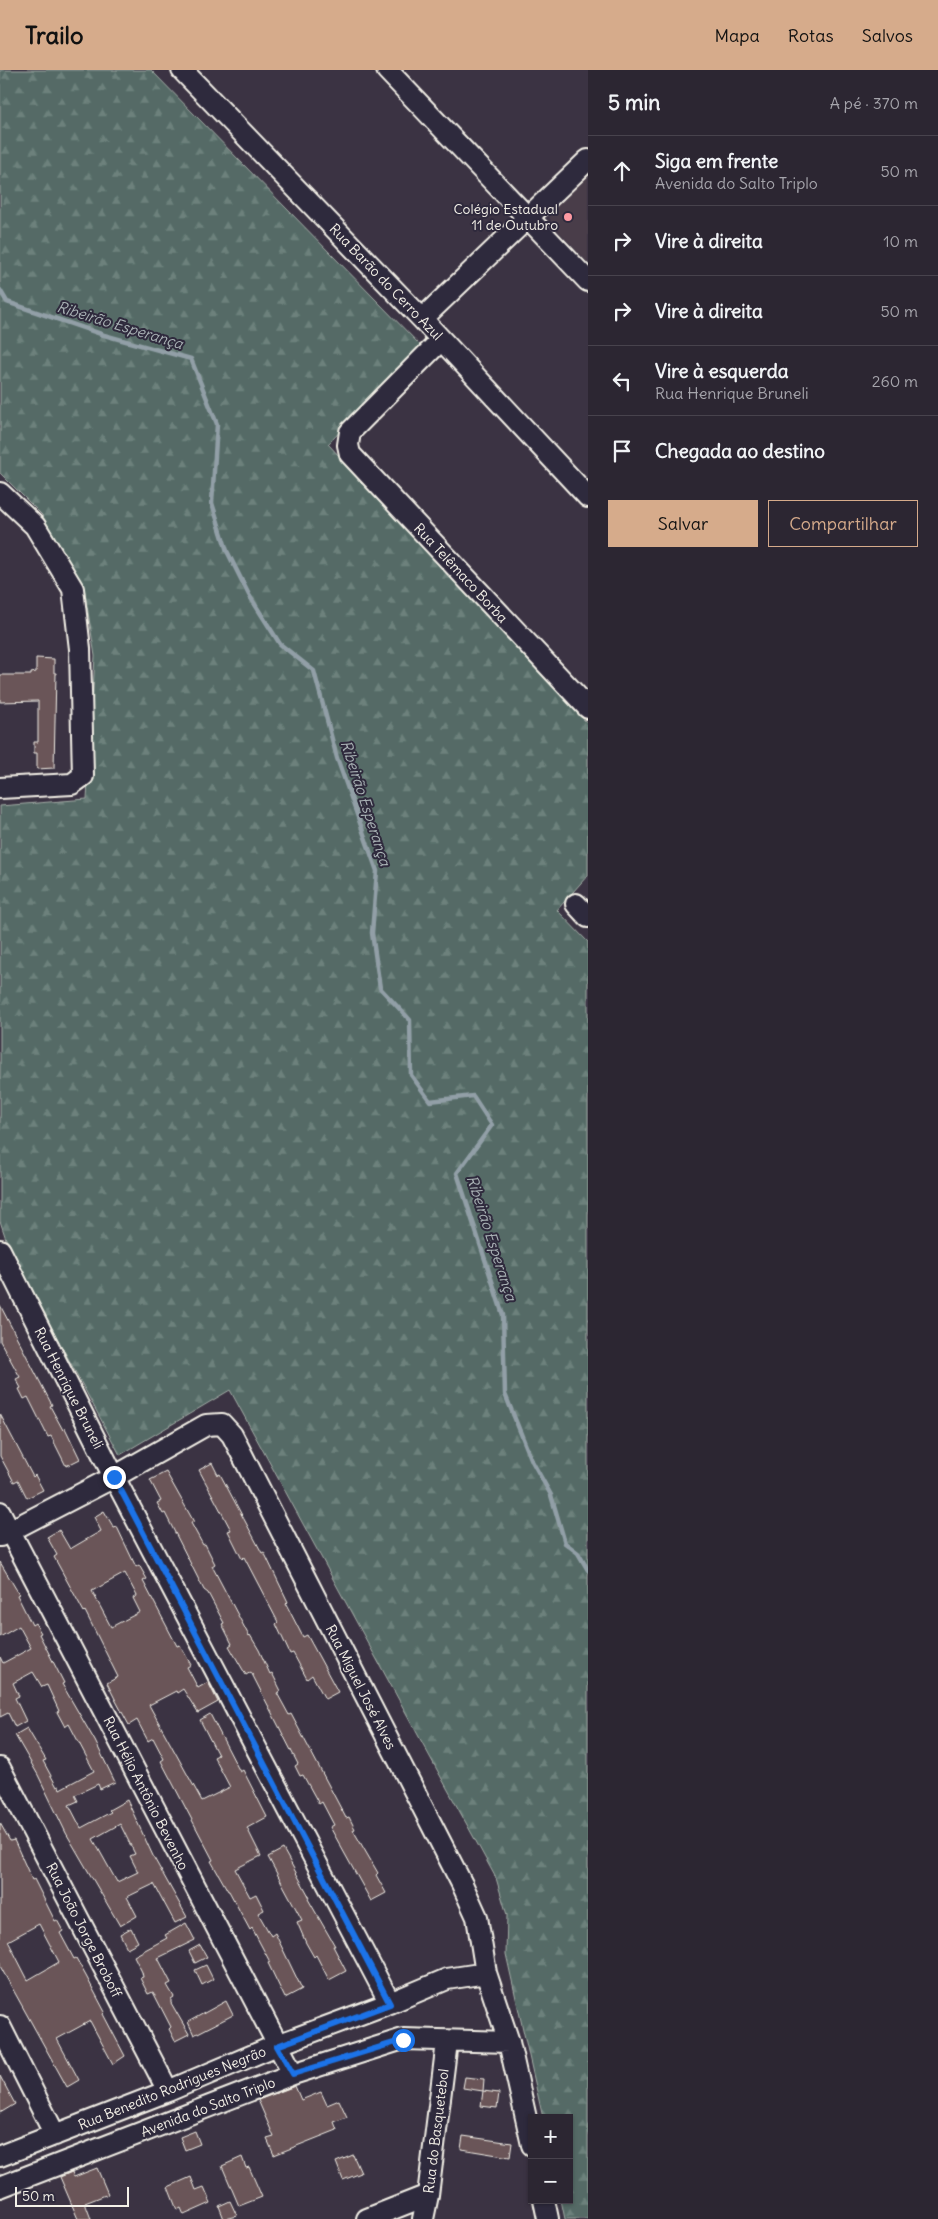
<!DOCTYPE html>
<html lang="pt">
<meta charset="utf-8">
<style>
body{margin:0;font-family:Delius,sans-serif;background:#342e3a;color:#f1f3f6}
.controls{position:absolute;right:15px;bottom:15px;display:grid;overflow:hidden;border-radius:0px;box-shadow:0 1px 4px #0004}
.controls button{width:45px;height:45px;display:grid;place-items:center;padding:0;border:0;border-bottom:1px solid #48434d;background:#2c2632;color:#f1f3f6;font:25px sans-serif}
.scale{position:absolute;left:15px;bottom:12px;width:114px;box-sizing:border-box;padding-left:5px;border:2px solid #f4f1e8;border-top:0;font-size:14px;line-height:18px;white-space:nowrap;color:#f4f1e8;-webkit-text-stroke:4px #2f2a3d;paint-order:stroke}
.stop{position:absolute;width:15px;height:15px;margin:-11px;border:4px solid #1a73e8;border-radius:50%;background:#fff}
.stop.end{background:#1a73e8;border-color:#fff;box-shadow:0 1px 5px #0008}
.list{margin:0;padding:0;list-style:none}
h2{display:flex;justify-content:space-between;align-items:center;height:65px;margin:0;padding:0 20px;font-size:21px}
h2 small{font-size:16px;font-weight:400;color:#a6a5ac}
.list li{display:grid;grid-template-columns:32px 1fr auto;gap:15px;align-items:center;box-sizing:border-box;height:70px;padding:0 20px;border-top:1px solid #48434d}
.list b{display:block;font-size:19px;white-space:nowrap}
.list p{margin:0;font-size:16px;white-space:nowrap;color:#a6a5ac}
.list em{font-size:16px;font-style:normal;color:#a6a5ac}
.actions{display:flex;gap:10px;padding:15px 20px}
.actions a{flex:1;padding:11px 0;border:1px solid #d6ab8b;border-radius:0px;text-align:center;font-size:18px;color:#d6ab8b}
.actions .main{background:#d6ab8b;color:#111}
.icon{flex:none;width:28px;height:28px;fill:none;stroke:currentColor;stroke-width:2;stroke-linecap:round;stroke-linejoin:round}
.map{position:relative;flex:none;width:588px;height:2149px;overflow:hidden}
header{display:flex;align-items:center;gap:30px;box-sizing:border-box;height:70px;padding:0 25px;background:#d6ab8b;color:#111}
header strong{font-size:24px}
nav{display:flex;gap:28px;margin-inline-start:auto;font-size:18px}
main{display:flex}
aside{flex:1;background:#2c2632}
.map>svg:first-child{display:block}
.built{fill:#493d4a}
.forest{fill:url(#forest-firs);stroke:#a4aea7}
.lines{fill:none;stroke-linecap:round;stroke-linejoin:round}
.stream{stroke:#929fa7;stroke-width:4.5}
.building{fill:#6a5559;stroke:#f4f1e8;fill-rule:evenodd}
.minor-casing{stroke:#f4f1e8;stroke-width:24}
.minor{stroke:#2f2a3d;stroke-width:20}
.route{stroke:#1a73e8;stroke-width:6}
.poi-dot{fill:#ff9aa2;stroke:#2f2a3d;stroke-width:2}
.labels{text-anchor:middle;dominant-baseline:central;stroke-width:4;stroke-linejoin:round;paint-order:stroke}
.poi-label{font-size:14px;fill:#f4f1e8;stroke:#2f2a3d;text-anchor:end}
.street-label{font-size:14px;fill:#f4f1e8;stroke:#2f2a3d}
.water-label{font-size:15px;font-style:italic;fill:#abb4b7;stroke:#2f2a3d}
</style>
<header>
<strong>Trailo</strong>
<nav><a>Mapa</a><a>Rotas</a><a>Salvos</a></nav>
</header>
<main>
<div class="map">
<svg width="588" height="2149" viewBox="0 0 588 2149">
<defs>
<pattern id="forest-firs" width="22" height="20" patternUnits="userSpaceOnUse" patternTransform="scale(1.25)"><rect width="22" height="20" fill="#546b66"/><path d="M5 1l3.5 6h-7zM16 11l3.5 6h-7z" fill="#6d817c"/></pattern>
</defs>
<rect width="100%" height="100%" fill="#3b3343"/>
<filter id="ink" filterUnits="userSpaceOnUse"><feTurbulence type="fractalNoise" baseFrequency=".02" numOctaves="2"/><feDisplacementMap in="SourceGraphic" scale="10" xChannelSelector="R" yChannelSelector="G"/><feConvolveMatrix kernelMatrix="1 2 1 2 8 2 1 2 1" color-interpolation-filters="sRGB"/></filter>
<g filter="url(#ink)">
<path class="built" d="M588,105V193L551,153L549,145L552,139Z"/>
<path class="forest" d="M0,0H151L422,277L328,374L588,654V805L557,840L588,872V2149H565L561,2130H569V2048H543L506,1884L507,1845L496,1808L230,1320L120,1385L9,1178L0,1151V736L87,729L95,586L84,517L42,445L0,403Z"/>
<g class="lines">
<path class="stream" d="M0,220L7,232L104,265L191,289L217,354L212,433L227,481L249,525L280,574L314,601L337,688L377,801L372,863L380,918L410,950L411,1005L430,1031L473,1026L492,1055L457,1103L503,1245L505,1324L532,1391L551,1425L565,1473L578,1483L588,1500"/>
</g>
<path class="building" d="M36,588L54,589V603H56L54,698L37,699V683H34V672H38V631L0,632V605H31V603L36,602Z
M0,1235L52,1335L50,1336L63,1360L65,1358L80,1389L66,1396L51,1366L48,1367L28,1327L24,1329L19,1319L21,1318L16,1309L20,1307L0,1271Z
M0,1344L33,1407L35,1405L43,1420L27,1428L18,1410L14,1412L0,1386Z
M212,1393L218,1405L220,1404L262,1483L264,1482L288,1532L286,1534L303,1567L307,1565L338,1622L325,1629L312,1605L307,1609L293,1583L290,1584L276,1554L278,1552L244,1487L242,1489L228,1461L231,1460L199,1400Z
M166,1402L194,1452L191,1453L203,1475L205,1474L215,1494L212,1496L249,1566L250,1565L259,1580L270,1604L272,1603L281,1621L277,1623L289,1645L291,1644L346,1748L349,1747L355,1759L353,1760L378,1803L376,1805L386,1823L371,1831L330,1757L334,1755L322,1732L319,1734L303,1705L300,1706L295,1696L298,1694L251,1602L246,1605L229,1576L232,1574L222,1554L224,1553L208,1523L204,1520L165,1443L163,1444L157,1433L161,1431L150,1410Z
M104,1441L114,1458L117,1457L136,1497L139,1495L147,1509L143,1511L177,1576L180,1575L191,1595L187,1597L198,1618L208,1612L218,1632L198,1643L183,1619L177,1623L176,1621L149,1635L202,1731L230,1717L214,1687L218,1685L200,1650L210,1644L240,1702L243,1700L267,1747L247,1758L261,1786L235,1799L250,1827L256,1824L264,1840L258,1843L271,1866L275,1863L302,1919L285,1928L268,1893L270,1892L252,1858L250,1860L229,1821H228L211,1791L213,1790L161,1691L164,1689L153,1668L148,1671L137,1650L129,1655L116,1631L107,1613L118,1607L85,1541L84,1542L54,1487L57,1485L47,1467L59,1460L70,1479L101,1461L94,1447ZM125,1503L137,1526L133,1528L140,1542L111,1557L92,1521Z
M0,1492L19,1524L17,1525L32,1555L35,1553L41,1563L39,1564L64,1613L62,1614L95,1671L115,1712L100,1719L98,1714L75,1725L78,1731L69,1735L81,1758L111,1742L109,1740L127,1730L154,1788L187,1847L175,1853L154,1814L127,1827L137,1846L120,1856L66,1763L38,1705L15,1665L27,1658L46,1690L43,1691L57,1717L59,1716L60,1719L94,1701L69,1654L65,1657L57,1642L59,1641L47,1615L42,1617L33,1602L13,1613L19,1626L15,1628L26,1651L15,1657L8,1643L0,1647V1587L3,1593L31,1578L19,1556L0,1567ZM120,1754L135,1784L130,1786L138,1802L117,1812L93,1769Z
M0,1753L10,1771L14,1770L32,1810L34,1809L55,1851L57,1850L63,1861L60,1863L74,1889L76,1888L86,1906L105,1942L103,1944L125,1986L113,1994L90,1951L57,1969L79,2010L67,2017L0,1896ZM39,1854L59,1892L28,1910L8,1871Z
M283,1779L310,1828L308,1829L335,1876H333L346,1901L329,1910L316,1885L314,1887L306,1873L297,1852L302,1850L268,1787Z
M186,1853L195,1870L158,1888L171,1913L167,1915L174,1927L171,1929V1933L189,1964L175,1971L169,1959L171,1957L153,1922L148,1924L140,1908L143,1907L142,1902L134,1886L167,1868L165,1865Z
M131,1858L138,1872L127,1878L120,1864Z
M200,1875L207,1887L195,1893L189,1881Z
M206,1895L213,1909L202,1915L195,1900Z
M226,1931L233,1945L194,1965L188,1952Z
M0,2006L15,2034L0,2043Z
M465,2007L484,2009L483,2021L463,2018Z
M295,2016L301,2030L321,2022L327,2035L339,2030L347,2047L334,2052L337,2060L274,2085L267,2069L274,2067L258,2030Z
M483,2021L499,2023L497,2038L481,2036Z
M195,2061L200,2074L185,2080L180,2067Z
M463,2066L512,2073L510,2087L461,2079Z
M353,2085L361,2103L343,2110L336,2092Z
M242,2087L246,2098L249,2097L262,2127L239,2136L222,2096Z
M97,2098L108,2124L85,2133L91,2149H78L60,2107L72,2102L74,2107Z
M191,2107L196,2120L204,2117L211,2133L184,2145L181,2138L177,2140L168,2117Z
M230,2131L237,2146L224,2149L219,2136Z"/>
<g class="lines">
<g class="minor-casing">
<path id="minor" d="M182,0L422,249L588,427
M387,0L588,211
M422,249L588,90
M441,270L350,362L348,375L350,384L588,638
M0,423L35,456L73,519L80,579L83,706L72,714L0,718
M576,834L588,847
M0,1180L114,1407L390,1933
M0,1442L293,2004
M0,1466L114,1407L206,1355L222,1354L232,1365L462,1814L477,1847L486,1903L509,1972L532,2075
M0,1698L168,2021
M0,1956L55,2065
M0,2086L168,2021L277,1975L390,1933L447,1909L486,1903
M0,2117L293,2004L403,1969L509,1972
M544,2130L548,2149
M367,2149L428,2125
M423,2149L428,2125L447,1972"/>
</g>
<use href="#minor" class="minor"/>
</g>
</g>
<g class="lines" filter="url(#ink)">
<path class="route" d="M114,1407L390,1934L277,1976L293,2004L403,1970"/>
</g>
<circle class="poi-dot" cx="568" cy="147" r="5"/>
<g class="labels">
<g class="poi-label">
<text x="558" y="139">Colégio Estadual<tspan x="558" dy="16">11 de Outubro</tspan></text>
</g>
<g class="street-label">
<text transform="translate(386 212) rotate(46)">Rua Barão do Cerro Azul</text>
<text transform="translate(461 503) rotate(47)">Rua Telêmaco Borba</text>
<text transform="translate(69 1318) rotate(63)">Rua Henrique Bruneli</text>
<text transform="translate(361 1617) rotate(63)">Rua Miguel José Alves</text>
<text transform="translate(146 1723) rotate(63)">Rua Hélio Antônio Bevenho</text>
<text transform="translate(84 1860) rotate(63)">Rua João Jorge Broboff</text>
<text transform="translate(172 2018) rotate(-22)">Rua Benedito Rodrigues Negrão</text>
<text transform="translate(208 2037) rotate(-21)">Avenida do Salto Triplo</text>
<text transform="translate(436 2061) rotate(-83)">Rua do Basquetebol</text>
</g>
<g class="water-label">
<text transform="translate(120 255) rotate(17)">Ribeirão Esperança</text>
<text transform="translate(366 733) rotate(72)">Ribeirão Esperança</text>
<text transform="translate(492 1168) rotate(72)">Ribeirão Esperança</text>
</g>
</g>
</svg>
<div class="controls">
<button>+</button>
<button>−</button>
</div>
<div class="scale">50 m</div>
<div class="stop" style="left:403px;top:1970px"></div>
<div class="stop end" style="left:114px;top:1407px"></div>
</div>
<aside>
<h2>5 min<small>A pé · 370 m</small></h2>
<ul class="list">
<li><svg class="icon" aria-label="ahead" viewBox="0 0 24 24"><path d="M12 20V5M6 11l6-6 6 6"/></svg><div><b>Siga em frente</b><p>Avenida do Salto Triplo</p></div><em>50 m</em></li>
<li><svg class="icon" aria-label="right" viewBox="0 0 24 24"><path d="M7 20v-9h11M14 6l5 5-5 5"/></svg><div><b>Vire à direita</b></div><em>10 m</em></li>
<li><svg class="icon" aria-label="right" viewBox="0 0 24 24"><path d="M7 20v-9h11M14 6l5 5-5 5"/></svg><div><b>Vire à direita</b></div><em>50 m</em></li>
<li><svg class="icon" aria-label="left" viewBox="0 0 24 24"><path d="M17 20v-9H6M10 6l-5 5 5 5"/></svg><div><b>Vire à esquerda</b><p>Rua Henrique Bruneli</p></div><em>260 m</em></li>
<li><svg class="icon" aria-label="arrive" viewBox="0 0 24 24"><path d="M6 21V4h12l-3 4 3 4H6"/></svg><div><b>Chegada ao destino</b></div></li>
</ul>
<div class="actions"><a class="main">Salvar</a><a>Compartilhar</a></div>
</aside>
</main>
